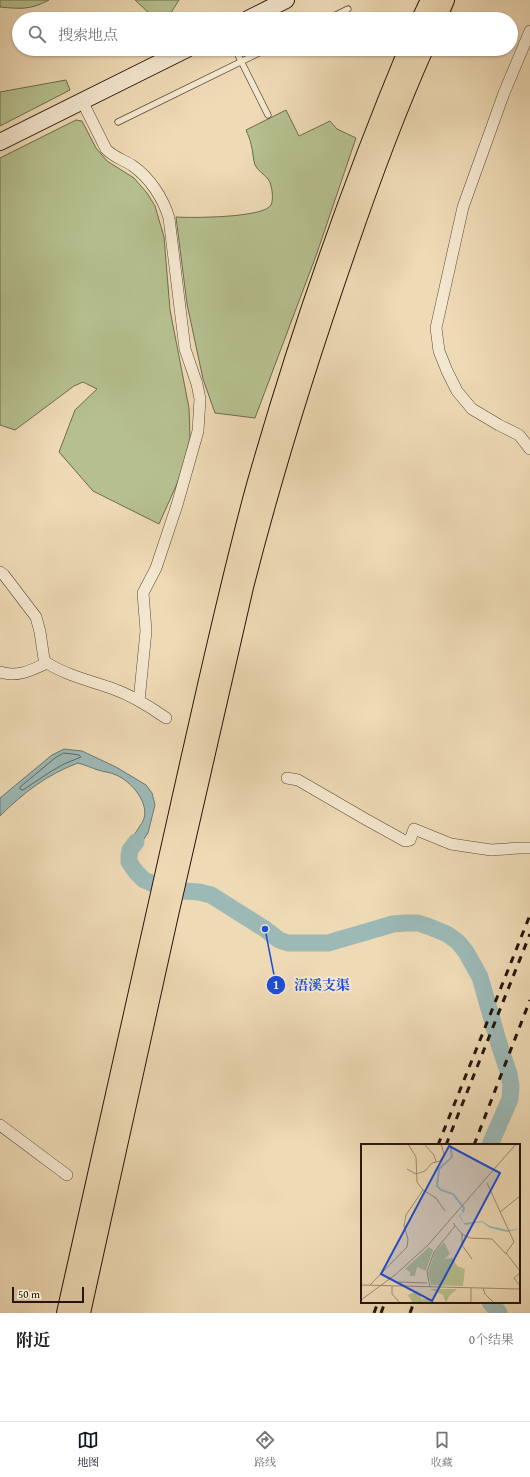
<!DOCTYPE html>
<html lang="zh">
<meta charset="utf-8">
<style>
body{margin:0;font-family:"Gentium Book Plus","Noto Serif SC",serif;background:#f6f6f6;color:#222}
.scale{position:absolute;left:12px;bottom:10px;width:72px;box-sizing:border-box;padding-left:4px;border:2px solid #26170c;border-top:0;font-size:11px;line-height:14px;white-space:nowrap;color:#26170c;-webkit-text-stroke:3px #f4e7cf;paint-order:stroke}
.list{margin:0;padding:0;list-style:none}
h2{display:flex;justify-content:space-between;align-items:center;height:52px;margin:0;padding:0 16px;font-size:17px}
h2 small{font-size:13px;font-weight:400;color:#767676}
.icon{flex:none;width:22px;height:22px;fill:none;stroke:currentColor;stroke-width:2;stroke-linecap:round;stroke-linejoin:round}
.map{position:relative;flex:none;width:530px;height:1313px;overflow:hidden}
.search{position:absolute;background:#fff;box-shadow:0 1px 3px #0004;left:12px;right:12px;top:12px;height:44px;display:flex;align-items:center;gap:10px;box-sizing:border-box;padding:0 14px;border-radius:22px;color:#767676;font-size:15px}
.sheet{height:108px;background:#fff}
nav{display:flex;justify-content:space-around;align-items:center;box-sizing:border-box;height:56px;border-top:1px solid #e0e0e0;background:#fff;font-size:11px;color:#767676}
nav a{display:grid;justify-items:center;gap:2px}
nav .on{color:#111827}
.map>svg:first-child{display:block}
.green{fill:#b6c08f;stroke:#6e6c4e}
.water{fill:#9cb9b6;stroke:#6d7872}
.lines{fill:none;stroke-linecap:round;stroke-linejoin:round}
.shore{stroke:#616861;stroke-width:1}
.river{stroke:#9cb9b6;stroke-width:17}
.lane-casing{stroke:#584836;stroke-width:7}
.street-casing{stroke:#584836;stroke-width:12}
.secondary-casing{stroke:#26170c;stroke-width:18}
.primary-casing{stroke:#26170c;stroke-width:20}
.lane{stroke:#f4e7cf;stroke-width:5.5}
.street{stroke:#f4e7cf;stroke-width:11}
.secondary{stroke:#f4e7cf;stroke-width:16}
.primary{stroke:#eedab5;stroke-width:18}
.rail{stroke:#26170c;stroke-width:3;stroke-dasharray:7 7;stroke-linecap:butt}
.inset-river{fill:none;stroke:#9cb9b6;stroke-width:2}
.inset-road{fill:none;stroke:#9e8c71;stroke-width:1}
.view{fill:#1d4ed8;fill-opacity:0.15;stroke:#1d4ed8;stroke-width:2}
.inset-edge{fill:none;stroke:#26170c;stroke-width:2}
.leader{fill:none;stroke:#1d4ed8;stroke-width:1.5}
.callout-dot{fill:#1d4ed8;stroke:#f4e7cf;stroke-width:1.5}
.mark-label{font-size:12px;text-anchor:middle;font-weight:bold;fill:#fff}
.callout-label{font-size:14px;text-anchor:middle;font-weight:bold;fill:#1d4ed8;stroke:#f4e7cf;stroke-width:4;stroke-linejoin:round;paint-order:stroke}
</style>
<div class="map">
<svg width="530" height="1313" viewBox="0 0 530 1313">
<rect width="100%" height="100%" fill="#eedab5"/>
<filter id="stains"><feTurbulence type="fractalNoise" baseFrequency=".005" numOctaves="4"/><feColorMatrix values="0 0 0 0 .2 0 0 0 0 .09 0 0 0 0 .02 0 0 0 .5 -.17"/></filter>
<radialGradient id="worn" r=".72"><stop offset=".6" stop-color="#630" stop-opacity="0"/><stop offset="1" stop-color="#630" stop-opacity=".3"/></radialGradient>
<path class="green" d="M0,0H49C30,10 21,9 0,7Z
M135,0H179L169,16L150,14Z
M66,80L70,90L0,126V92Z
M286,110L299,136L330,121L337,129L356,138L317,253L255,418L215,413L203,379L187,304L176,217C191,218 264,218 271,205C274,199 272,184 268,179C264,174 258,171 255,165C253,159 253,151 251,144C250,139 248,135 246,130Z
M76,120L82,121L96,148L107,161L134,178L147,193L155,206L164,237L170,310L189,408L190,438L183,467L176,486L159,524L93,491L59,452L75,410L97,389L83,382L74,386L15,430L0,425V158Z"/>
<path class="water" d="M64,749L82,751L116,767L146,785L152,793L155,805L148,833L136,851L134,860L126,865C122,848 135,835 143,821C151,804 131,781 116,775C110,772 104,772 98,770C92,768 85,765 78,763C48,774 23,793 0,816V798L52,755Z"/>
<g class="lines">
<path class="shore" d="M64,753L79,755L81,757L64,764L50,772L23,790L20,789V787L55,758Z"/>
<path class="river" d="M136,842L130,850L129,856V862L136,872L144,880L168,890L199,892L211,895L265,929L279,940L288,943H328L393,924L405,923H418L430,927L447,934L458,942L466,952L480,977L499,1044L509,1074L511,1086L510,1099L490,1145
M490,1302L499,1313"/>
<g class="lane-casing">
<path id="lane" d="M328,19L348,9
M235,49L268,115
M118,122L267,49"/>
</g>
<g class="street-casing">
<path id="street" d="M530,31L504,93L463,207L436,328L439,351L447,371L457,391L472,409L499,425L519,435L530,449
M82,101L106,149C113,157 124,160 133,166C150,178 163,198 169,218L185,349L197,384L200,399L198,431L177,505L156,568L143,593L146,631L139,701
M0,572L4,575L36,617L40,632L44,659L47,663C66,675 90,681 111,688C131,695 149,706 166,718
M0,672C17,678 32,670 47,663
M287,778L298,780L367,820L405,841L410,840L414,829L451,844L491,850L519,848H530
M0,1125L67,1175"/>
</g>
<g class="secondary-casing">
<path id="secondary" d="M248,19L286,0
M0,142L187,49"/>
</g>
<g class="primary-casing">
<path id="primary" d="M421,19L430,0
M437,19L445,0
M66,1313C108,1129 148,944 190,760C211,668 231,576 256,485C298,337 349,191 408,49
M81,1313L168,919L244,587C273,473 308,361 347,249C370,182 395,114 424,49"/>
</g>
<use href="#lane" class="lane"/>
<use href="#street" class="street"/>
<use href="#secondary" class="secondary"/>
<use href="#primary" class="primary"/>
<path class="rail" d="M438,1145L530,915
M446,1145L530,934
M474,1145L530,1000
M374,1313L378,1302
M381,1313L385,1302
M410,1313L414,1302"/>
</g>
<g transform="translate(361 1144)">
<rect width="159" height="159" fill="#eedab5"/>
<path d="M83,98L89,110L83,115L92,114L96,122L104,125L102,142L70,141L67,129L74,108ZM68,103L72,106L65,127L56,123L54,132H49V128L44,125ZM69,145H96L88,152L85,159L82,151ZM56,147L61,155H69L75,159H52L47,151Z" fill="#b6c08f"/>
<path d="M104,66L99,72L103,79L121,77L129,82L147,86L159,85L146,88L129,84L121,78L104,81L98,72Z" fill="#9cb9b6"/>
<path class="inset-river" d="M89,0L91,13L78,25L76,42L80,46L92,50L103,64L102,68"/>
<path class="inset-road" d="M63,0L73,11L75,18M46,25L55,30L64,27L71,19L79,17L83,10L80,0M126,39L153,98L145,109L159,127M62,46L75,54L84,67M139,68L159,52M92,79L101,90V101L111,115M101,90L109,94L131,95L145,110M159,129L153,134L159,142M38,138L66,139M0,141L159,145M9,141L46,103L47,95L43,82L45,71L62,46L56,38L55,13L47,0M31,142V150L39,159M69,143L66,128L73,108L94,82M110,144V159M122,144L124,150L133,159M0,156L34,131L67,101L155,0"/>
<path class="view" d="M88,2L139,29L71,157L20,130Z"/>
<rect width="159" height="159" class="inset-edge"/>
</g>
<path class="leader" d="M265 929L276 985"/>
<g class="callout-dot">
<circle cx="265" cy="929" r="4"/>
<circle cx="276" cy="985" r="10"/>
</g>
<g class="mark-label">
<text x="276" y="989">1</text>
</g>
<g class="callout-label">
<text x="322" y="990">浯溪支渠</text>
</g>
<rect width="100%" height="100%" filter="url(#stains)"/>
<rect width="100%" height="100%" fill="url(#worn)"/>
</svg>
<div class="scale">50 m</div>
<div class="search"><svg class="icon" aria-label="search" viewBox="0 0 24 24"><circle cx="10" cy="10" r="6"/><path d="M15 15l6 6"/></svg>搜索地点</div>
</div>
<section class="sheet">
<h2>附近<small>0个结果</small></h2>
<ul class="list">
</ul>
</section>
<nav>
<a class="on"><svg class="icon" aria-label="map" viewBox="0 0 24 24"><path d="M3 6l6-2 6 2 6-2v14l-6 2-6-2-6 2zM9 4v14M15 6v14"/></svg>地图</a>
<a><svg class="icon" aria-label="directions" viewBox="0 0 24 24"><path d="M12 3l9 9-9 9-9-9zM9 14v-3h6M13 9l2 2-2 2"/></svg>路线</a>
<a><svg class="icon" aria-label="saved" viewBox="0 0 24 24"><path d="M7 4h10v16l-5-4-5 4z"/></svg>收藏</a>
</nav>
